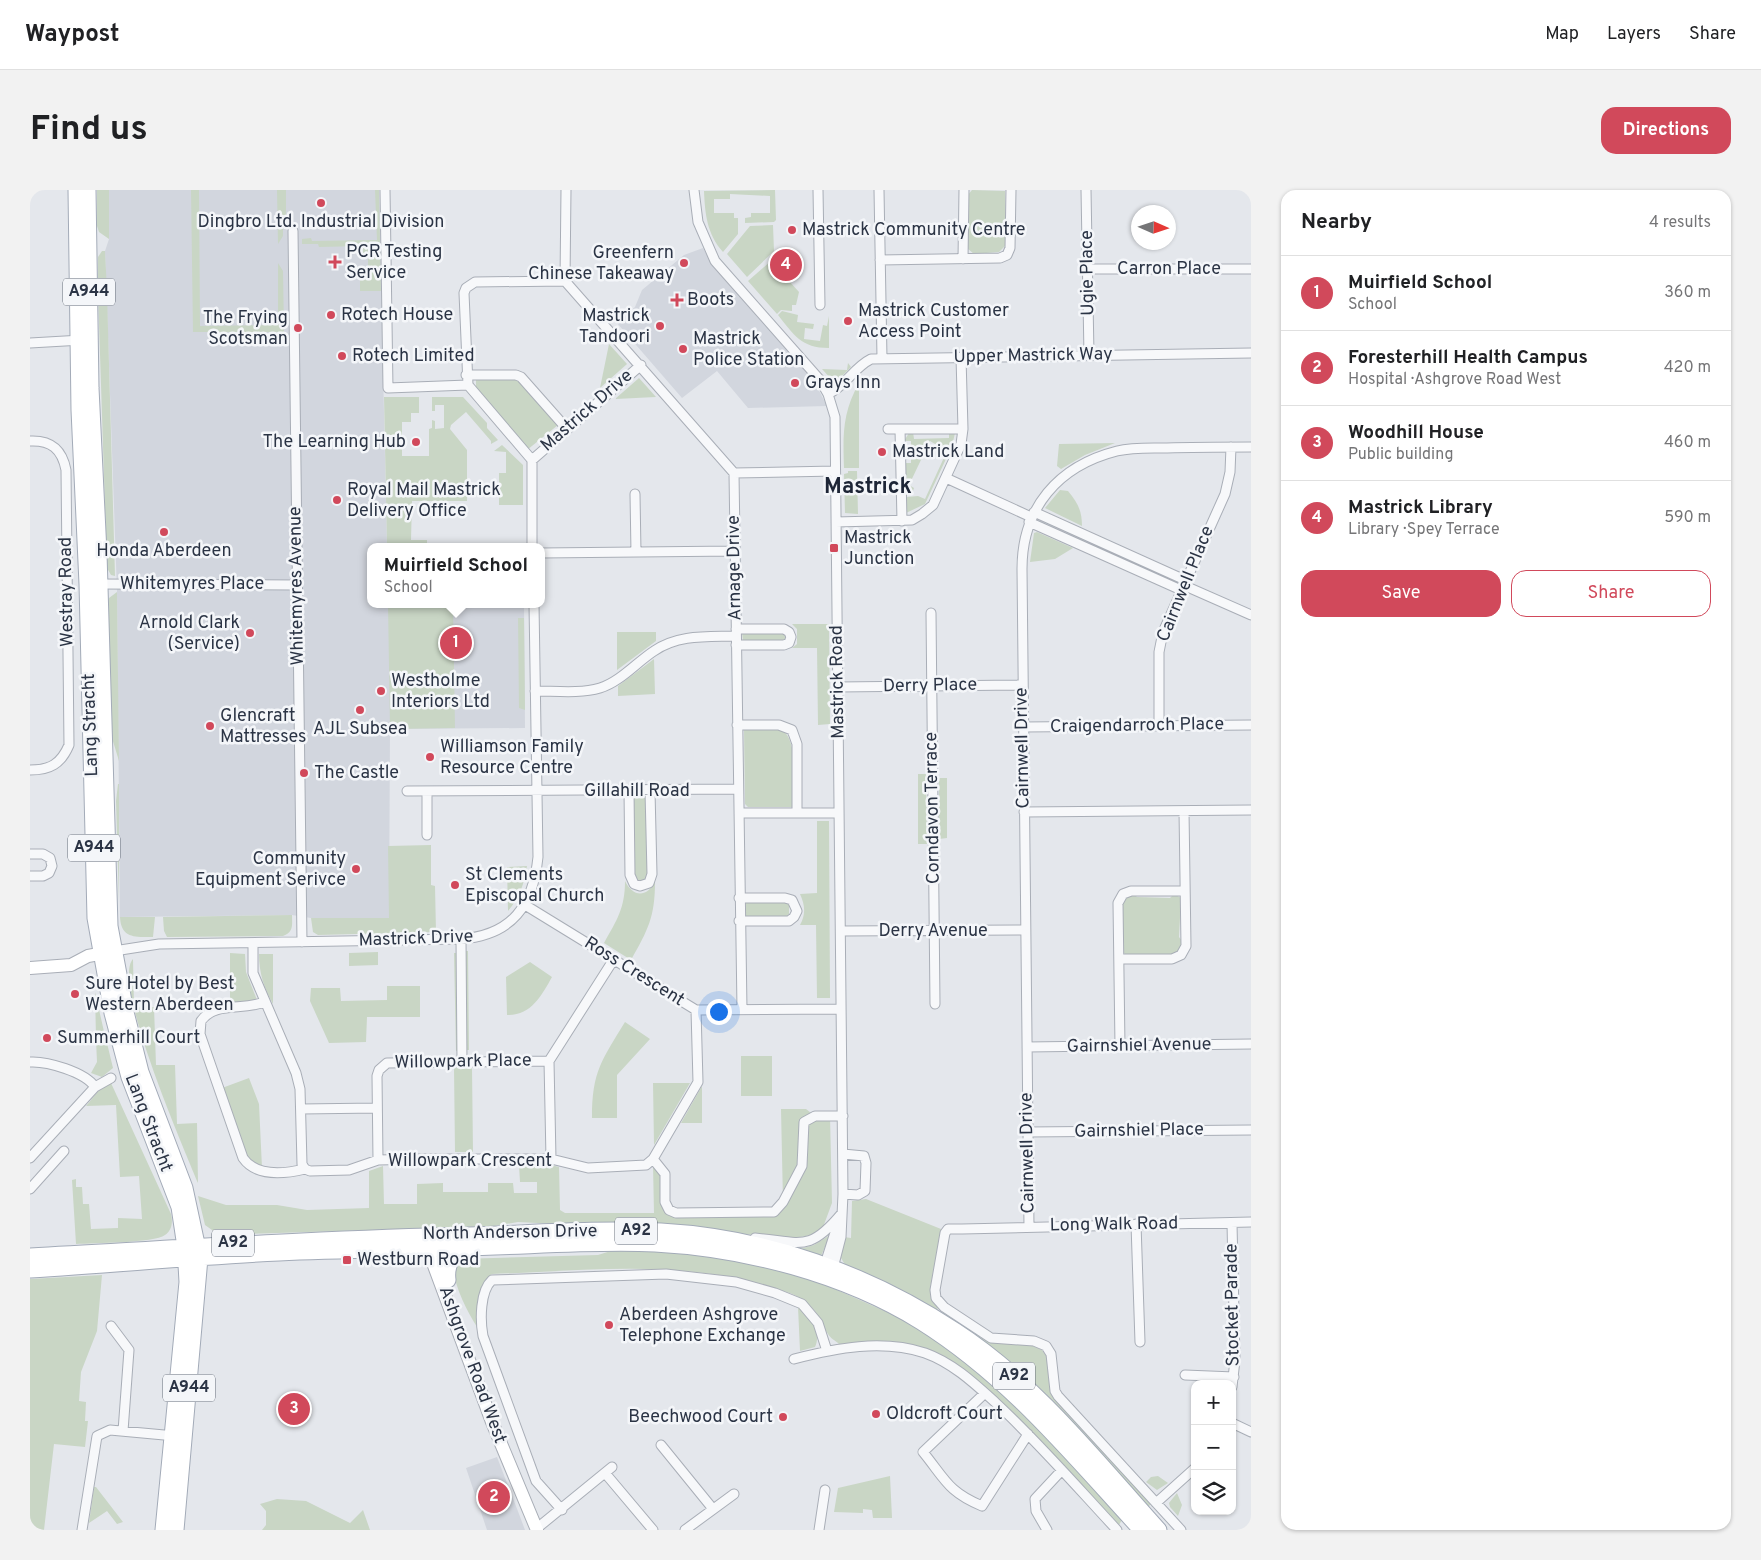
<!DOCTYPE html>
<meta charset="utf-8">
<style>
body{margin:0;font-family:Overpass,sans-serif;background:#f2f2f2;color:#202124}
.controls{position:absolute;right:15px;bottom:15px;display:grid;overflow:hidden;border-radius:10px;box-shadow:0 1px 4px #0004}
.controls button{width:45px;height:45px;display:grid;place-items:center;padding:0;border:0;border-bottom:1px solid #e0e0e0;background:#fff;color:#202124;font:25px sans-serif}
.compass{position:absolute;left:1101px;top:15px;width:45px;height:45px;border-radius:50%;background:#fff;box-shadow:0 1px 4px #0004;rotate:93deg}
.you{position:absolute;left:688px;top:821px;width:18px;height:18px;margin:-12px;border:4px solid #fff;border-radius:50%;background:#1a73e8;box-shadow:0 0 0 8px #1a73e833}
.badge{display:grid;place-items:center;width:32px;height:32px;border-radius:50%;background:#d1495b;color:#fff;font-size:16px;font-weight:700}
.pin{position:absolute;translate:-50% -50%;border:2px solid #fff;box-shadow:0 1px 5px #0006}
.popup{position:absolute;left:337px;top:353px;width:178px;height:65px;box-sizing:border-box;display:grid;place-content:center;border-radius:10px;background:#fff;filter:drop-shadow(0 1px 4px #0005);font-size:16px;white-space:nowrap;color:#757577}
.popup b{font-size:19px;color:#202124}
.popup::after{content:'';position:absolute;left:50%;top:100%;margin-left:-10px;border:10px solid transparent;border-top-color:#fff}
.list{margin:0;padding:0;list-style:none}
h2{display:flex;justify-content:space-between;align-items:center;height:65px;margin:0;padding:0 20px;font-size:21px}
h2 small{font-size:16px;font-weight:400;color:#757577}
.list li{display:grid;grid-template-columns:32px 1fr auto;gap:15px;align-items:center;box-sizing:border-box;height:75px;padding:0 20px;border-top:1px solid #e0e0e0}
.list b{display:block;font-size:19px;white-space:nowrap}
.list p{margin:0;font-size:16px;white-space:nowrap;color:#757577}
.list em{font-size:16px;font-style:normal;color:#757577}
.actions{display:flex;gap:10px;padding:15px 20px}
.actions a{flex:1;padding:11px 0;border:1px solid #d1495b;border-radius:15px;text-align:center;font-size:18px;color:#d1495b}
.actions .main{background:#d1495b;color:#fff}
.icon{flex:none;width:28px;height:28px;fill:none;stroke:currentColor;stroke-width:2;stroke-linecap:round;stroke-linejoin:round}
.map{position:relative;flex:none;width:1221px;height:1340px;overflow:hidden;border-radius:15px}
header{display:flex;align-items:center;gap:30px;box-sizing:border-box;height:70px;padding:0 25px;background:#fff;border-bottom:1px solid #e0e0e0}
header strong{font-size:24px}
nav{display:flex;gap:28px;margin-inline-start:auto;font-size:18px}
.intro{display:flex;align-items:center;justify-content:space-between;box-sizing:border-box;height:120px;padding:0 30px}
h1{margin:0;font-size:35px}
.button{padding:12px 22px;border-radius:15px;background:#d1495b;color:#fff;font-size:18px;font-weight:700}
main{display:flex;gap:30px;padding:0 30px}
aside{flex:1;background:#fff;border-radius:15px;box-shadow:0 1px 4px #0004}
.map>svg:first-child{display:block}
.built{fill:#d2d6de}
.green{fill:#c9d6c5}
.lines{fill:none;stroke-linecap:round;stroke-linejoin:round}
.street-casing{stroke:#a9aeb7;stroke-width:11}
.secondary-casing{stroke:#a9aeb7;stroke-width:14}
.primary-casing{stroke:#a3abb8;stroke-width:17}
.street{stroke:#f7f8fa;stroke-width:9}
.secondary{stroke:#fff;stroke-width:12}
.primary{stroke:#fff;stroke-width:15}
.poi-dot{fill:#d1495b;stroke:#f4f6f9;stroke-width:2}
.labels{text-anchor:middle;dominant-baseline:central;stroke-width:5;stroke-linejoin:round;paint-order:stroke}
.shield{fill:#f4f6f9;stroke:#676e7b;stroke-width:1}
.shield-label{font-size:16px;font-weight:bold;fill:#2b3445}
.poi-label{font-size:18px;fill:#2b3445;stroke:#f4f6f9;text-anchor:start}
.street-label{font-size:18px;fill:#2b3445;stroke:#f4f6f9}
.district-label{font-size:22px;font-weight:bold;fill:#1d2536;stroke:#f4f6f9}
</style>
<header>
<strong>Waypost</strong>
<nav><a>Map</a><a>Layers</a><a>Share</a></nav>
</header>
<div class="intro"><h1>Find us</h1><a class="button">Directions</a></div>
<main>
<div class="map">
<svg width="1221" height="1340" viewBox="0 0 1221 1340">
<rect width="100%" height="100%" fill="#e4e7ec"/>
<path class="built" d="M79,0H349L357,357H341V414H494L495,538L360,539L359,728H281L262,725L90,727L87,402L75,61L79,49Z
M673,58L684,78L707,101L784,191L797,216L718,218L687,181L652,208L587,133L605,117L612,100L654,65Z
M467,1267L489,1324L495,1340H457L436,1278Z"/>
<path class="green" d="M67,0H79V49L69,42L67,36Z
M161,0H169L170,136L248,135V73L253,81L254,142H163Z
M247,0H256V36H253V46L248,54Z
M345,0H349L351,101H330V91L338,83V63H333V56L289,57L288,54H272V49L281,48L282,51L347,50Z
M745,0L746,30L744,32L715,33V28L721,27V23H740V6L700,4V9H684V23H704V28H708V44L693,62C677,44 675,24 674,1Z
M942,0L975,1L976,55L969,62L944,64L937,58V6Z
M743,35L744,61L717,87L697,64L720,36Z
M72,61H75L77,100L68,101V67Z
M741,71L769,102L766,115H762V121L751,120L747,124L718,91Z
M68,103H77L85,386L81,385L77,378Z
M752,121L768,125L767,132L784,134L783,139L775,138L774,149L790,151L793,135L797,136L799,126V158C771,158 764,145 748,125Z
M579,154L597,174L570,198Z
M818,173L821,177L808,190L801,189L792,179L817,180Z
M450,188L489,190L528,235L497,260L446,199V190Z
M609,188L626,207L585,209Z
M829,193V278H814C813,246 812,223 829,193Z
M354,207H389V223H381V232H372V266H399V239L402,238V230L405,231V239L414,238V215H405V221H402V207H433L457,233V238L468,250L461,254V251L436,222L421,235L420,239L437,260V311H382L381,350H397V357H357Z
M883,242L884,249L919,248V242L925,243L922,256L895,314L876,323L875,310L877,307L888,306L895,309L917,261L900,251L879,295L884,298L883,301L879,303L874,300V273H881V251H874L879,243Z
M1085,253L1055,265L1031,279L1027,276L1029,254Z
M472,255L493,275V315H469V283H476V262L464,261Z
M818,281H827L828,324L815,323L814,284L818,283Z
M1030,300L1038,301C1048,313 1052,321 1052,336L1015,318Z
M1007,342L1043,358L1025,369L1000,372L1004,343Z
M87,402L89,571L82,548L78,413L79,408Z
M358,414H423L425,538L360,539Z
M488,428H494L495,520L489,518Z
M762,434H799L800,534L788,535L787,458H762L767,454V439Z
M587,442H626V451L587,480Z
M712,442H753L757,446L754,450L713,451Z
M624,469L625,504L588,506V496Z
M714,539C725,539 743,535 753,541C767,549 767,602 762,617H718L715,614Z
M888,584H896L897,654H888Z
M909,588H917V648L909,649Z
M88,594H89V712L86,611Z
M604,607H616L618,684L615,689L611,691L606,689L603,684Z
M787,631H799L800,808H787L786,735H770C776,724 775,715 770,704L787,703Z
M401,655V695L405,696L406,742L288,745L283,742L281,728H359L358,656Z
M497,676C494,694 490,707 478,721L477,677Z
M595,691C603,707 616,708 625,692C625,727 618,740 601,770L574,753C587,730 595,718 595,691Z
M1104,704L1107,707L1140,708L1144,704L1151,708L1149,747L1152,751L1151,759L1143,766L1096,765L1093,762L1092,712L1099,705Z
M720,711H755L759,714V724L756,727L720,728L716,727V713Z
M262,725C262,735 264,742 253,746L137,747L134,741L133,727Z
M90,727H125L123,747C106,747 91,749 90,727Z
M435,761H438L439,860H437Z
M348,762V775L319,776V763Z
M200,763L215,764L216,782L227,810L225,812L200,814Z
M424,763H427L429,861H426Z
M229,764H243V814C234,798 229,783 229,764Z
M103,769L104,817H124L126,875H145L147,934L167,933L168,993C155,961 81,792 103,769Z
M500,772L522,787C512,805 501,826 477,825L476,787Z
M357,796H390V827H337L336,852L299,853L280,811L281,798H310L311,811L357,810Z
M65,802L75,846L66,848Z
M595,832L620,849L587,885V928H562C562,881 572,870 595,832Z
M76,849L83,878L72,887L61,883L67,872L66,850Z
M711,866H742V906H711Z
M424,878H442L443,962H425Z
M219,888L229,914L232,978L217,968L192,898Z
M81,893L141,1024C143,1032 142,1040 135,1045C124,1053 63,1053 46,1054L42,990L46,989V997H52L53,1014H59L61,1039L88,1038V1028L112,1029L109,986L90,987L86,915L56,916L70,899Z
M623,893H660L624,955Z
M672,896V933H651Z
M751,919H776L785,926H800L802,1013L792,1040C768,1053 741,1047 715,1044L488,1032L464,1036L189,1045L175,1035L168,1006L196,1015H247L277,1020L339,1018V981L353,976L354,1014H387V994L413,993V1002H458V993H483L484,1003H507V992H490L489,975H521L529,977L530,1020L535,1023H624L623,975L635,984L639,1020L739,1023L753,1012Z
M836,1009L911,1039L900,1098L901,1110L908,1115L907,1123L817,1078L811,1068L814,1047L821,1048L822,1011Z
M800,1045L791,1066L766,1060L784,1055Z
M612,1058L708,1069L789,1092L866,1126L896,1144L965,1192L1093,1328L1089,1335L1000,1241L916,1169L846,1152L809,1154C806,1151 800,1148 798,1144C789,1131 790,1122 774,1111C764,1103 751,1100 739,1097C651,1069 553,1081 462,1084C447,1094 449,1121 447,1137C436,1119 425,1098 423,1077L430,1069L568,1065L587,1059Z
M72,1085L67,1141L51,1182L49,1211L56,1212L55,1231H58L55,1257L24,1254L14,1340H0V1089Z
M768,1117C780,1126 792,1142 785,1157L770,1161Z
M914,1120L960,1151L1003,1156L1012,1160L1018,1168L1021,1199L1122,1313L1116,1319L910,1125Z
M860,1286L862,1328H843L842,1320L833,1319V1323L804,1322L808,1298Z
M1128,1286L1138,1293L1127,1300L1116,1292L1121,1287Z
M64,1297H66L93,1332L87,1334L77,1321L59,1333Z
M1147,1303L1152,1315L1148,1326L1140,1317L1139,1313Z
M247,1309L276,1311L320,1333L333,1320L340,1340H232L236,1335V1321L230,1314Z"/>
<g class="lines">
<g class="street-casing">
<path id="street" d="M355,0L358,198L438,195L502,270
M536,0L535,91L704,283L712,819
M664,0L668,32L685,71L790,190L798,204L805,227L813,1004L811,1047L802,1082
M788,0L790,115
M849,0L852,168
M1056,0L1059,165
M263,41L272,752
M933,69L934,0
M850,70L970,68L977,65L980,58L981,0
M1058,79H1221
M0,153L52,150
M436,185H486L491,187L537,239
M438,195L434,103L436,98L445,92L535,91
M798,204C816,196 823,178 841,169L1221,163
M858,239H933
M870,239L872,331
M0,251C21,250 32,259 36,280L39,555C31,574 20,580 0,580
M704,283L805,281
M916,288L1001,327
M605,304L606,362
M1004,322L1155,390
M806,332L882,330L892,324L903,315L931,254L933,239L931,167
M999,332L1151,400
M502,357V270L611,175
M511,363L705,361
M67,394L267,395
M1153,395L1221,425
M901,423L905,814
M706,439H754L759,442L761,447L759,453L754,455H706
M808,497L993,495
M505,501C525,501 550,504 570,498C590,492 607,472 624,461C649,444 678,447 706,446
M707,535H749L762,540L767,554V623
M1129,535V462L1133,442L1195,304L1200,282L1201,257
M993,537L1221,535
M377,601L708,599
M397,601V645
M599,601L600,685L604,694L610,696L619,693L622,684L620,601
M994,622L1221,620
M709,623H809
M0,664H13L20,668L22,676L19,683L13,686H0
M709,708H755L762,710L767,721L764,727L759,731H709
M495,715L666,820L811,819
M811,741L995,740
M431,749L432,871
M223,753V783L266,883L270,899L272,974L275,979L280,981L319,980L348,970L391,969H521L558,978L616,975L623,969L668,892L666,820
M84,761L129,754L431,749C482,745 503,716 508,667L504,414
M1089,769H1142L1151,765L1156,756L1154,621
M234,812C213,821 185,811 171,831L170,844L213,968C226,987 254,984 275,979
M1090,856L1088,713L1093,704L1101,701H1155
M997,857L1221,854
M0,872C17,871 55,882 65,897
M271,919L347,918
M998,942L1221,940
M813,964L834,966L836,973L835,1001L828,1005L813,1004
M0,968L65,897L81,888
M521,969L519,871L584,769
M623,969L635,984V1012L639,1020L646,1023L744,1022L753,1012L772,976L774,932L785,926H813
M348,970L347,886L349,880L357,873L519,871
M0,999L34,961
M1202,1033L1205,1170L1202,1197
M1106,1034L1110,1152
M999,1037L992,379C992,318 1028,276 1087,261C1103,257 1120,258 1137,258C1165,257 1193,257 1221,257
M725,1048C771,1052 779,1063 812,1023
M794,1077L809,1030
M81,1136L99,1160L93,1241
M764,1169C806,1158 852,1149 895,1163C923,1173 945,1194 966,1213C1009,1253 1047,1297 1087,1340
M1155,1185L1204,1187
M955,1203L893,1262C915,1289 918,1302 952,1316L998,1244
M1202,1233L1221,1242
M631,1255L683,1319
M575,1283L623,1340
M1126,1313L1165,1278
M532,1320L506,1291L453,1146C450,1130 450,1101 462,1090L636,1084L706,1092L745,1103L772,1114L788,1133L797,1161
M506,1339L582,1277
M52,1340L67,1246L80,1240L145,1246
M655,1340L704,1304
M789,1340L795,1300
M1017,1340L1006,1321L1005,1309L1032,1280
M1151,1340L1028,1206L1025,1201L1021,1164L1016,1156L1004,1151L961,1148L914,1117L906,1108L905,1100L915,1043L918,1039H932L1221,1032"/>
</g>
<g class="secondary-casing">
<path id="secondary" d="M0,778L41,775L58,766L80,762
M398,1050L400,1065L462,1232L507,1340"/>
</g>
<g class="primary-casing">
<path id="primary" d="M46,0L49,220L57,394L65,728L82,823L99,887L149,1017L155,1057L157,1092L133,1340
M58,0L61,198L69,363L80,736L96,822L111,882L155,998L170,1068L146,1340
M0,1066C146,1058 292,1048 439,1045C503,1043 567,1038 631,1041C737,1047 838,1083 926,1141C1006,1193 1066,1270 1129,1340
M0,1080C83,1075 166,1067 249,1063C309,1060 370,1060 431,1058C495,1057 561,1051 625,1054C716,1059 813,1084 891,1132C980,1188 1041,1264 1111,1340
M418,1090C416,1075 423,1062 439,1059"/>
</g>
<use href="#street" class="street"/>
<use href="#secondary" class="secondary"/>
<use href="#primary" class="primary"/>
</g>
<g class="poi-dot">
<circle cx="291" cy="13" r="5"/>
<circle cx="762" cy="40" r="5"/>
<path d="M302.5 64.5h5v5h5v5h-5v5h-5v-5h-5v-5h5z"/>
<circle cx="654" cy="73" r="5"/>
<path d="M644.5 102.5h5v5h5v5h-5v5h-5v-5h-5v-5h5z"/>
<circle cx="301" cy="125" r="5"/>
<circle cx="818" cy="131" r="5"/>
<circle cx="630" cy="136" r="5"/>
<circle cx="268" cy="138" r="5"/>
<circle cx="653" cy="159" r="5"/>
<circle cx="312" cy="166" r="5"/>
<circle cx="765" cy="193" r="5"/>
<circle cx="386" cy="252" r="5"/>
<circle cx="852" cy="262" r="5"/>
<circle cx="307" cy="310" r="5"/>
<circle cx="134" cy="342" r="5"/>
<rect x="799" y="353" width="10" height="10" rx="2.5"/>
<circle cx="220" cy="443" r="5"/>
<circle cx="351" cy="501" r="5"/>
<circle cx="330" cy="520" r="5"/>
<circle cx="180" cy="536" r="5"/>
<circle cx="400" cy="567" r="5"/>
<circle cx="274" cy="583" r="5"/>
<circle cx="326" cy="679" r="5"/>
<circle cx="425" cy="695" r="5"/>
<circle cx="45" cy="804" r="5"/>
<circle cx="17" cy="848" r="5"/>
<rect x="312" y="1065" width="10" height="10" rx="2.5"/>
<circle cx="579" cy="1135" r="5"/>
<circle cx="846" cy="1224" r="5"/>
<circle cx="753" cy="1227" r="5"/>
</g>
<g class="labels">
<g class="shield">
<rect x="33" y="88.5" width="52" height="27" rx="4"/>
<rect x="38" y="644.5" width="52" height="27" rx="4"/>
<rect x="585" y="1027.5" width="42" height="27" rx="4"/>
<rect x="182" y="1039.5" width="42" height="27" rx="4"/>
<rect x="963" y="1172.5" width="42" height="27" rx="4"/>
<rect x="133" y="1184.5" width="52" height="27" rx="4"/>
</g>
<g class="shield-label">
<text x="59" y="102">A944</text>
<text x="64" y="658">A944</text>
<text x="606" y="1041">A92</text>
<text x="203" y="1053">A92</text>
<text x="984" y="1186">A92</text>
<text x="159" y="1198">A944</text>
</g>
<g class="poi-label">
<text x="291" y="32" text-anchor="middle">Dingbro Ltd. Industrial Division</text>
<text x="772" y="40">Mastrick Community Centre</text>
<text x="316" y="62">PCR Testing<tspan x="316" dy="21">Service</tspan></text>
<text x="644" y="63" text-anchor="end">Greenfern<tspan x="644" dy="21">Chinese Takeaway</tspan></text>
<text x="657" y="110">Boots</text>
<text x="828" y="121">Mastrick Customer<tspan x="828" dy="21">Access Point</tspan></text>
<text x="311" y="125">Rotech House</text>
<text x="620" y="126" text-anchor="end">Mastrick<tspan x="620" dy="21">Tandoori</tspan></text>
<text x="258" y="128" text-anchor="end">The Frying<tspan x="258" dy="21">Scotsman</tspan></text>
<text x="663" y="149">Mastrick<tspan x="663" dy="21">Police Station</tspan></text>
<text x="322" y="166">Rotech Limited</text>
<text x="775" y="193">Grays Inn</text>
<text x="376" y="252" text-anchor="end">The Learning Hub</text>
<text x="862" y="262">Mastrick Land</text>
<text x="317" y="300">Royal Mail Mastrick<tspan x="317" dy="21">Delivery Office</tspan></text>
<text x="814" y="348">Mastrick<tspan x="814" dy="21">Junction</tspan></text>
<text x="134" y="361" text-anchor="middle">Honda Aberdeen</text>
<text x="210" y="433" text-anchor="end">Arnold Clark<tspan x="210" dy="21">(Service)</tspan></text>
<text x="361" y="491">Westholme<tspan x="361" dy="21">Interiors Ltd</tspan></text>
<text x="190" y="526">Glencraft<tspan x="190" dy="21">Mattresses</tspan></text>
<text x="330" y="539" text-anchor="middle">AJL Subsea</text>
<text x="410" y="557">Williamson Family<tspan x="410" dy="21">Resource Centre</tspan></text>
<text x="284" y="583">The Castle</text>
<text x="316" y="669" text-anchor="end">Community<tspan x="316" dy="21">Equipment Serivce</tspan></text>
<text x="435" y="685">St Clements<tspan x="435" dy="21">Episcopal Church</tspan></text>
<text x="55" y="794">Sure Hotel by Best<tspan x="55" dy="21">Western Aberdeen</tspan></text>
<text x="27" y="848">Summerhill Court</text>
<text x="327" y="1070">Westburn Road</text>
<text x="589" y="1125">Aberdeen Ashgrove<tspan x="589" dy="21">Telephone Exchange</tspan></text>
<text x="856" y="1224">Oldcroft Court</text>
<text x="743" y="1227" text-anchor="end">Beechwood Court</text>
</g>
<g class="street-label">
<text x="1139" y="79">Carron Place</text>
<text transform="translate(1058 83) rotate(-91)">Ugie Place</text>
<text transform="translate(1003 166) rotate(-1)">Upper Mastrick Way</text>
<text transform="translate(557 221) rotate(-41)">Mastrick Drive</text>
<text transform="translate(705 378) rotate(-91)">Arnage Drive</text>
<text x="162" y="394">Whitemyres Place</text>
<text transform="translate(1156 394) rotate(-68)">Cairnwell Place</text>
<text transform="translate(267 396) rotate(-91)">Whitemyres Avenue</text>
<text transform="translate(37 402) rotate(-91)">Westray Road</text>
<text transform="translate(808 492) rotate(-91)">Mastrick Road</text>
<text transform="translate(900 496) rotate(-1)">Derry Place</text>
<text transform="translate(61 535) rotate(-92)">Lang Stracht</text>
<text transform="translate(1107 536) rotate(-1)">Craigendarroch Place</text>
<text transform="translate(993 558) rotate(-91)">Cairnwell Drive</text>
<text x="607" y="601">Gillahill Road</text>
<text transform="translate(903 618) rotate(-91)">Corndavon Terrace</text>
<text x="903" y="741">Derry Avenue</text>
<text transform="translate(386 749) rotate(-2)">Mastrick Drive</text>
<text transform="translate(604 782) rotate(32)">Ross Crescent</text>
<text transform="translate(1109 856) rotate(-1)">Gairnshiel Avenue</text>
<text transform="translate(433 872) rotate(-1)">Willowpark Place</text>
<text transform="translate(118 933) rotate(69)">Lang Stracht</text>
<text transform="translate(1109 941) rotate(-1)">Gairnshiel Place</text>
<text transform="translate(998 963) rotate(-91)">Cairnwell Drive</text>
<text x="440" y="971">Willowpark Crescent</text>
<text transform="translate(1084 1035) rotate(-1)">Long Walk Road</text>
<text transform="translate(480 1043) rotate(-1)">North Anderson Drive</text>
<text transform="translate(1203 1115) rotate(-91)">Stocket Parade</text>
<text transform="translate(442 1175) rotate(70)">Ashgrove Road West</text>
</g>
<g class="district-label">
<text x="838" y="297">Mastrick</text>
</g>
</g>
</svg>
<div class="controls">
<button>+</button>
<button>−</button>
<button><svg class="icon" aria-label="layers" viewBox="0 0 24 24"><path d="M12 4l9 5-9 5-9-5zM3 14l9 5 9-5"/></svg></button>
</div>
<svg class="compass" viewBox="-18 -18 36 36"><path d="M0-13l5 13h-10z" fill="#e53935"/><path d="M0 13l5-13h-10z" fill="#757577"/></svg>
<div class="you"></div>
<div class="pin badge" style="left:426px;top:453px">1</div>
<div class="popup"><b>Muirfield School</b>School</div>
<div class="pin badge" style="left:464px;top:1307px">2</div>
<div class="pin badge" style="left:264px;top:1219px">3</div>
<div class="pin badge" style="left:756px;top:75px">4</div>
</div>
<aside>
<h2>Nearby<small>4 results</small></h2>
<ul class="list">
<li><span class="badge">1</span><div><b>Muirfield School</b><p>School</p></div><em>360 m</em></li>
<li><span class="badge">2</span><div><b>Foresterhill Health Campus</b><p>Hospital · Ashgrove Road West</p></div><em>420 m</em></li>
<li><span class="badge">3</span><div><b>Woodhill House</b><p>Public building</p></div><em>460 m</em></li>
<li><span class="badge">4</span><div><b>Mastrick Library</b><p>Library · Spey Terrace</p></div><em>590 m</em></li>
</ul>
<div class="actions"><a class="main">Save</a><a>Share</a></div>
</aside>
</main>
